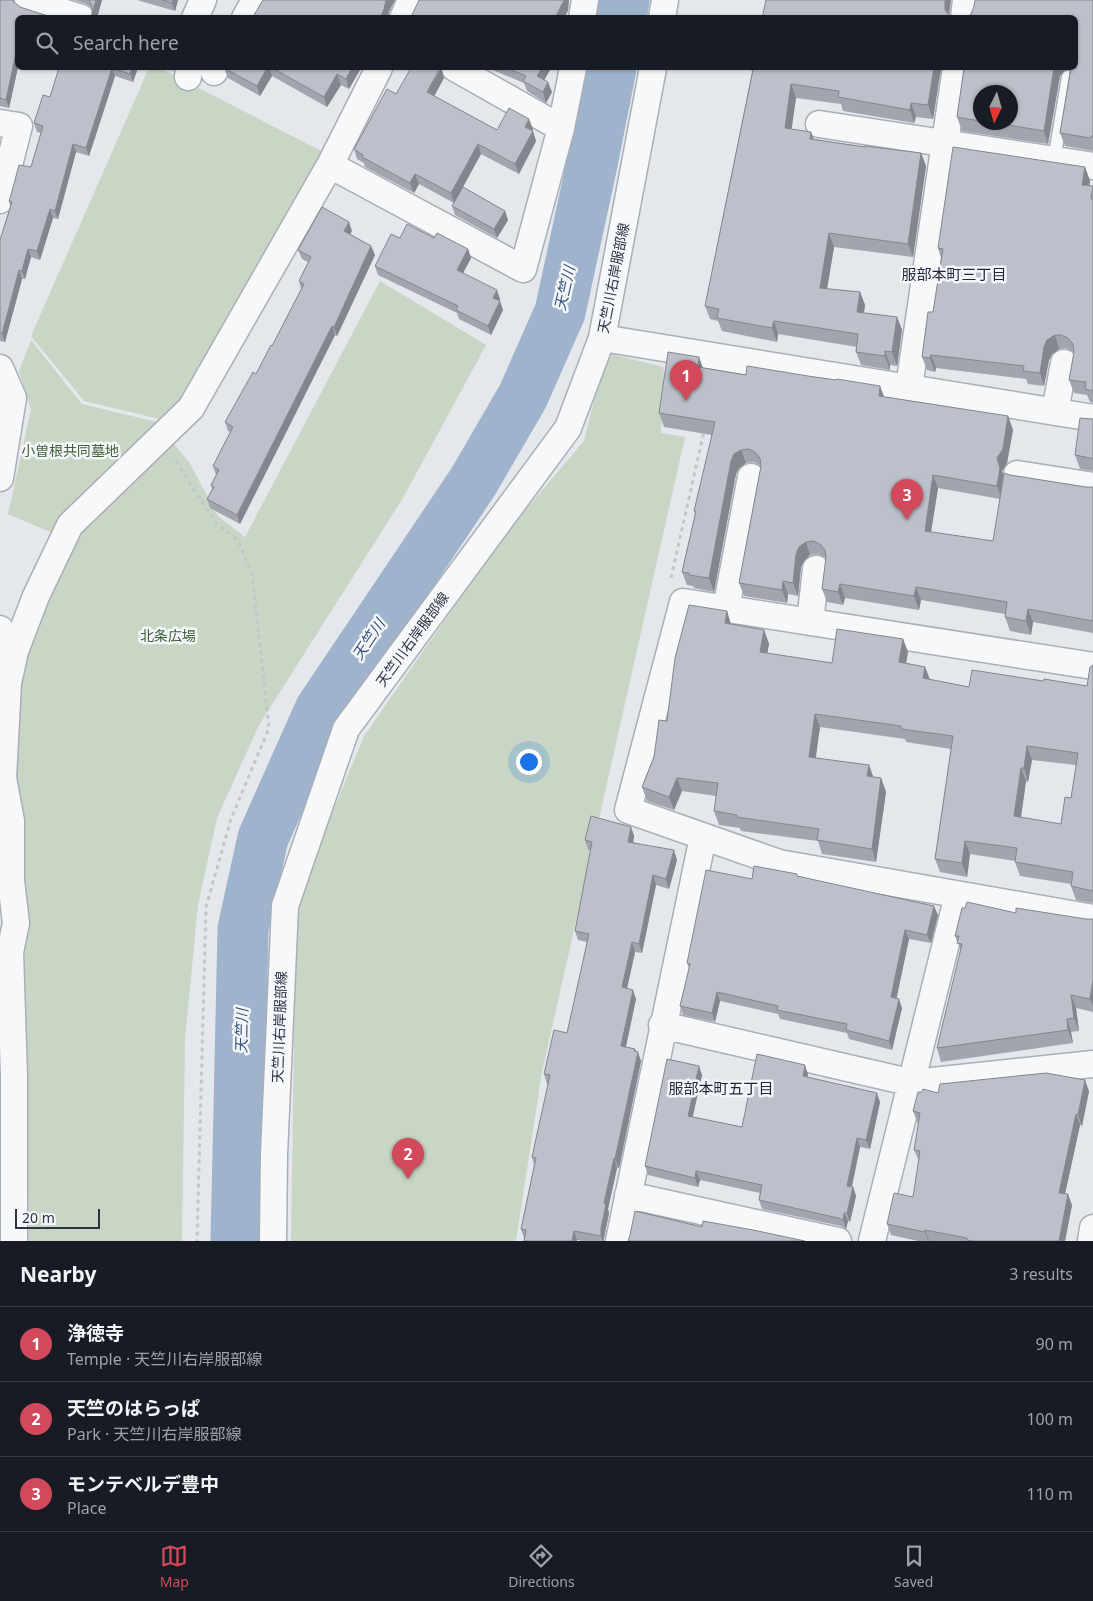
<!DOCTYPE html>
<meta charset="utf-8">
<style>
body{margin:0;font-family:"Noto Sans","Noto Sans JP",sans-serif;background:#242831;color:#f1f3f6}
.compass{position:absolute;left:973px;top:85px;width:45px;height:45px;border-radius:50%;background:#171b24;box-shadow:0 1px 4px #0004;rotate:185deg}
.scale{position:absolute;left:15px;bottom:12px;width:85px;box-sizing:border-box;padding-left:5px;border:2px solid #2b3445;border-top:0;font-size:14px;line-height:18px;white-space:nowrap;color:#2b3445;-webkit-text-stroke:4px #f4f6f9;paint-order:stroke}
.you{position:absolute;left:528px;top:761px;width:18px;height:18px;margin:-12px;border:4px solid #fff;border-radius:50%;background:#1a73e8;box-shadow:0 0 0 8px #1a73e833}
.badge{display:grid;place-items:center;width:32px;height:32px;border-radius:50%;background:#d1495b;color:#fff;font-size:16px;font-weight:700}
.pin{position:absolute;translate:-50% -41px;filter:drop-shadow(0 1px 2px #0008)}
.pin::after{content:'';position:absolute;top:26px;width:18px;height:15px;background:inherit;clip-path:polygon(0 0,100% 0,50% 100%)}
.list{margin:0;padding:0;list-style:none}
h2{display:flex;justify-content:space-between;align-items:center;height:65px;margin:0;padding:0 20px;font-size:21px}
h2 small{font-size:16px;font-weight:400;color:#9ea1a6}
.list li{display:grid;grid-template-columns:32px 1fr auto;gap:15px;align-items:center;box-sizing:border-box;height:75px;padding:0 20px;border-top:1px solid #363941}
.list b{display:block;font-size:19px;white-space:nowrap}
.list p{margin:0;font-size:16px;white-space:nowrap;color:#9ea1a6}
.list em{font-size:16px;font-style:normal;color:#9ea1a6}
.icon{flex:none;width:28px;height:28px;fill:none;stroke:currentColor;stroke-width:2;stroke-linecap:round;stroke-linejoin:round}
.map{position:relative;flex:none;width:1093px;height:1241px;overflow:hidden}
.search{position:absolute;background:#171b24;box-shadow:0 1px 4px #0004;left:15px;right:15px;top:15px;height:55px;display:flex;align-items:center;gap:12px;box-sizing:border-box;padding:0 18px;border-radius:8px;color:#9ea1a6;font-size:19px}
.sheet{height:290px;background:#171b24}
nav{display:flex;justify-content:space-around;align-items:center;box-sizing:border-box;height:70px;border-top:1px solid #363941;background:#171b24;font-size:14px;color:#9ea1a6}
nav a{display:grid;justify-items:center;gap:2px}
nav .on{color:#d1495b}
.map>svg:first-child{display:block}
.green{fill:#c9d6c5}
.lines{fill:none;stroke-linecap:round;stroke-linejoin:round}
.river{stroke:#9fb4cc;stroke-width:51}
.service-casing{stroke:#a9aeb7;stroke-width:15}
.minor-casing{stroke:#a9aeb7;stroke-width:29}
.path{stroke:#c2c5cb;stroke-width:3;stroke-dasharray:4 4;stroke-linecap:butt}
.service{stroke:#f7f8fa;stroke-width:12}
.minor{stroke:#f7f8fa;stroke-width:26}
.wall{fill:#a1a5ae;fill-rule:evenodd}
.shaded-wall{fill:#83868d}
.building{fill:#bbc0ca;stroke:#83868d;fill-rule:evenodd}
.labels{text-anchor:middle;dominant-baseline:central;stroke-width:5;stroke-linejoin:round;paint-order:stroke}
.street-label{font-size:14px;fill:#2b3445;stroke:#f4f6f9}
.park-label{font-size:14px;fill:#3f6138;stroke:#f4f6f9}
.neighbourhood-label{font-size:15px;fill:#1d2536;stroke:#f4f6f9}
.water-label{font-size:15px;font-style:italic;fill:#34527a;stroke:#f4f6f9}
</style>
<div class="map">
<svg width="1093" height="1241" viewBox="0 0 1093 1241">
<rect width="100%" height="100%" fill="#e4e7ec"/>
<path class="green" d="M149,68H160L323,152L203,373L168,421L84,401L31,336Z
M380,281L486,345L403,498L259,725L217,818L198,905L185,1039L182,1241H29L25,1020L23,825L12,768L22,653L79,532L169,438L189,462L218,516L245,537Z
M31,340L82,404L165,424L52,533L8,514L31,409L19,371Z
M606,353L664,367L661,433L685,437L542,1072L516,1241H291L296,901L364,736L504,535L584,441Z"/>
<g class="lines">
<path class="river" d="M621,18L624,0
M236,1241L243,929L263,838L320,710L473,482L523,396L560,312L592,164L611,68"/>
<g class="service-casing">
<path id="service" d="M1054,160L1068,77"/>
</g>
<g class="minor-casing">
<path id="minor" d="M28,1L81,18
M195,18L203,0
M245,18L255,0
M403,18L411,0
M582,18L585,0
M662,18L665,0
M964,18L966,0
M455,68L561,128
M214,72L216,68
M188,77L189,68
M0,123L19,126L0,200
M819,124L1093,166
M330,165L523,269L561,128L573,68
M602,338L1093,418
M0,368L13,398L0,478
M909,387L956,68
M1055,412L1064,363
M1017,474L1093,486
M726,609L751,477
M810,622L816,569
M0,629L6,671
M1093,666L683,602L628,810L779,863L1093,918
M662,1025L913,1083L1093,1064
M628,1195L838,1241
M14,1241V1076L10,952L16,923L11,881V821L3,778L8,683L15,651L36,596L70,525L191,408L330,165L379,68
M273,1241L274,1155L285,906L346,729L568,428L602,338L653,68
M619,1241L703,837
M872,1241L958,895
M1091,1241L1093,1228"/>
</g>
<path class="path" d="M176,461L199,498L216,523L238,540L252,574L269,728L231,819L206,907L197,1241
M671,578L704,431"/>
<use href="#service" class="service"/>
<use href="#minor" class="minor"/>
</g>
<path class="wall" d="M0,0H14L18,18V67L9,108L0,106Z
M74,0H102L97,18L92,14V8L86,4Z
M137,0H178L175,11Z
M1093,0V151L1065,146L1060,133L1070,69L1065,70L1060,76L1048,144L962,131L957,117L964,68H1076ZM980,92L1010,122H980Z
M59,68H138L133,82L115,76L89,156L76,152L58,219L53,218L40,260L31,257L25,279H22L5,342L0,341V240L10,206L9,201L31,167L41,133L37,132L34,123L50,97Z
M224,68H361L349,89L341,85L327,107L272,76L260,96L228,78Z
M488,68H551L544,80L552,92L546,103L527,91L524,83Z
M941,68L933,119L916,117L914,123L843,111L841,104L796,98L791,129L814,139L865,147L921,153L926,166L913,257L834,247L827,289L860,292L865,305L864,313L897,317L902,330L897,366L890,365V370L861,365L856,352L857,347L778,334L777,342L722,331L718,321L710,319L705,306L752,72L751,69Z
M444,78L434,96L497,130L533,129L532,130L536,141L519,174L481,154L463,187L505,211L508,220L497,238L455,215L452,206L454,203L419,184L414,193L365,167L364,163L357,159L354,149L396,94Z
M1085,167L1090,181L1089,186H1093V403L1090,402L1087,395L1074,393L1069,380L1074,352L1066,348L1059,349L1052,354L1049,360L1044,386L1028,384L1026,379L936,368L935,372L927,370L922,357L933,312L941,258L938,248Z
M352,231L350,234L371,246L375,255L337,336L335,335L240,524L210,508L207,499L212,489L211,485L216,475L213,466L230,432L228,431L225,422L256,374L272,346L301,289L299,281L308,262L302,259L298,250Z
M400,238H434L468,249L471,258L463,273L500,299L499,301L503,310L491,335L459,319L457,313L378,275L375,266Z
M703,368L746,375L1008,416L1013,430L1007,463L1002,471L1003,476L1010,475L1086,487H1093V633L1033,622L1031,635L1010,631L1005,617V614L921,600L919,610L845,598L843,605L827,602L822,589L826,558L818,554L810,555L804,561L801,567L798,596L788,594L787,603L744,596L739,583L761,466L754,462L746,463L739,468L736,474L714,592L694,588L693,586L687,585L682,572L695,514L694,511L712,435L664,427L659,413ZM938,488L1000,499L993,541L931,532Z
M1093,419V471L1080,469L1075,455Z
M727,611L731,625L764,630L769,644L767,653L832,663L903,639L908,652L906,663L925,667L930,680L969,687L1043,681L1087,686L1093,665V903L1076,900L1071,886V884L1020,876L1015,862V861L970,854L967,877L940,872L935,859L951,749L906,742L905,739L820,727L815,758L869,765L873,777L881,778L886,792L876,862L822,854L818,841L741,831L740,828L719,825L714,811L716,796L682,791L674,810L647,801L642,787L667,721ZM1032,760L1076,765L1071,798L1061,824L1021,818L1026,781L1028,782Z
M631,827L634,836L633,842L677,860L669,889L656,885L642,953L635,952L627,989L636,999L626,1047L635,1049L641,1061L619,1168H617L608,1209L609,1213L604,1238V1241H582L577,1240L524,1238L521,1229L534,1165L532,1157L548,1084H547L544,1074L567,1033L587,942L578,940L575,931L591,850H588L585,840Z
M798,876L938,915L931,943L909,939L896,998L902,1008L892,1050L849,1039L847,1033L780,1019L778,1014L720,1001L715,1022L683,1015L680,1006L689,968L687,963L752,879Z
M1016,913L1086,919H1093V1012L1076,1008L1079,1031L1071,1032L1073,1043L941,1062L937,1048L961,951L955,936Z
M808,1074L807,1077L880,1102L870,1149L860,1147L852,1187H853L856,1196L850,1222L848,1221L846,1229L841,1226L762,1209L759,1200L760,1193L700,1180L698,1187L648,1175L645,1166L702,1075L692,1117L742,1127Z
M1089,1091L1082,1126L1080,1125L1065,1194L1072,1205L1065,1241H918L891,1235L887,1224L913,1197L919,1161L914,1150L919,1123L917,1122L913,1111L938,1093Z"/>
<path class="shaded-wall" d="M96,0H102L97,18H91Z
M173,0H178L175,11L172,3Z
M386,0H395L389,12L388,18H380Z
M564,0H569V2L568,11L564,18H555Z
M945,0H951L949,16L945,10Z
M18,44V67L9,108L6,100Z
M112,68L115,76L89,156L86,148Z
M132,68H138L133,82L130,74Z
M267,68H269L272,76L260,96L257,86Z
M352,68H361L349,89L346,79Z
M441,68L444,78L431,102L427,92Z
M542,68H551L541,86L537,76Z
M934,68H941L933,119L928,105Z
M1054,68H1064L1065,70L1060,76L1048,144L1044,131Z
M337,74L341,85L327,107L324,97Z
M548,82L552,92L546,103L543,92Z
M791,84L796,98L790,141L785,128Z
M911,103L916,117L914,123L910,110Z
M529,119L533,129L529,137L525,127Z
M533,131L536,141L519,174L515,164Z
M811,132L816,145L810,139Z
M73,144L76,152L58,219L55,211Z
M478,144L481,154L454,203L451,193Z
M921,153L926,166L913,257L908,244Z
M1085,167L1090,181L1087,198L1082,185Z
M415,174L419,184L414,193L410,183Z
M50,209L53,218L40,260L37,251Z
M505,211L508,220L497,238L494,229Z
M349,222L352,231L347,240L344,231Z
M829,233L834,247L825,301L820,288Z
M371,246L375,255L337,336L334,327Z
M28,249L31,257L25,279L22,271Z
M468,249L471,258L460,279L457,270Z
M19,270L22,279L5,342L2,334Z
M497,290L500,299L496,307L493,298Z
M860,292L865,305L862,325L857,312Z
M500,301L503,310L491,335L488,326Z
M897,317L902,330L897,366L892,352Z
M774,321L778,334L777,342L772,328Z
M332,326L335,335L240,524L237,515Z
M1055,335L1059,349L1052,354L1049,360L1044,386L1040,373L1044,347L1047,340Z
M885,351L890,365V370L885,356Z
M931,355L936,368L935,372L930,358Z
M699,357L704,371L698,367Z
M880,386L885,399L879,396Z
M1008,416L1013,430L1007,463L1002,471L1005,482L1002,500L997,486V458Z
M741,450L746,463L739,468L736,474L714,592L709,578L731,461L734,454Z
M933,475L938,488L929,544L925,531Z
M806,542L810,555L804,561L801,567L798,596L793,583L796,554L799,547Z
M783,581L788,594L787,603L782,590Z
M840,584L845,598L843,605L838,592Z
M916,587L921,600L919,610L914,596Z
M1028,609L1033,622L1031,635L1026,621Z
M727,611L731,625L725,623Z
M764,630L769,644L765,665L760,652Z
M903,639L908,652L904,675L899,662Z
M925,667L930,680L923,678Z
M815,714L820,727L814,771L809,757Z
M1027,746L1032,760L1028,782L1024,768Z
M869,765L874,779L867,776Z
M1021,768L1026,781L1019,830L1014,816Z
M677,778L682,791L674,810L669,797Z
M881,778L886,792L876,862L872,849Z
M631,827L634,836L632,851L628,842Z
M965,841L970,854L967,877L962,863Z
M674,850L677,860L669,889L666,879Z
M653,875L656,885L642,953L639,944Z
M934,906L938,915L931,943L927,935Z
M905,930L909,939L895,1006L891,997Z
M632,942L635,952L625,997L622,987Z
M1093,980V1006L1090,999Z
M633,990L636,999L624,1055L621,1046Z
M717,992L720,1001L715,1022L712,1013Z
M1071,995L1076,1008L1079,1031L1074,1018Z
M899,999L902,1008L892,1050L889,1041Z
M1067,1019L1071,1032L1073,1043L1068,1030Z
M635,1049L637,1055L638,1052L641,1061L619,1168L615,1159Z
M805,1065L808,1074L806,1085L803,1076Z
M699,1066L702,1075L691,1125L688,1116Z
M1085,1080L1089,1091L1082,1126L1078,1115Z
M877,1093L880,1102L870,1149L866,1140Z
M1076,1114L1080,1125L1063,1203L1059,1193Z
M857,1138L860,1147L850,1194L847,1186Z
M614,1158L617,1168L608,1209L609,1213L604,1238V1241H603L601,1236V1228L604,1203Z
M696,1171L700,1180L698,1187L695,1178Z
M853,1187L856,1196L850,1222L847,1213Z
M1068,1194L1072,1205L1065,1241H1059Z
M844,1213L848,1221L846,1229L843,1220Z
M925,1230L929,1241H928L925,1232Z
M574,1231L577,1240V1241H572Z"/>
<path class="building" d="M0,0H12L14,2L20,7L54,18H18V44L6,100L0,98Z
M89,0H96L91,18H90L92,14V6Z
M162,0H173L172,3Z
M263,0H386L384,9L380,18H252L254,15Z
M419,0H564L555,18H413L411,17Z
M766,0H945V10L950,16L953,18H762Z
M975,0H1093V136H1091L1090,138L1060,133L1071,68H1076V18H966L971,14L974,6Z
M59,68H132L130,74L112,68L86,148L73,144L55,211L50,209L37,251L28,249L22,271L19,270L2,334L0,333V240L12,202L9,201L11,195L19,165L31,167L43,126L34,123L43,95L50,97Z
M224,68H267L257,86Z
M272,68H352L346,79L337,74L324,97Z
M411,68H440L427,92L497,130L509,108L529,119L525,127L533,131L515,164L478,144L451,193L415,174L410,183L362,157L363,155L354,149L387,89L396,94Z
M507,68H542L537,76L548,82L543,92L523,81L526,76Z
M752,68H934L928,105L911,103L910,110L838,97L839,91L791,84L785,128L811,132L810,139L865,147V146L921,153L908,244L829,233L820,288L860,292L857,312L897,317L892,352L885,351V356L856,352L858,334L774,321L772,328L717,318L719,309L705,306L753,70L751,69Z
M964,68H1054L1044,131L991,122H1010V92H980V121L957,117Z
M953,147L1085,167L1082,185L1093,186L1091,199H1093V391L1085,389L1086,382L1069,380L1074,352L1073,344L1068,338L1061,335H1055L1047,340L1044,347L1040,373L1023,371L1024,366L931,355L930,358L922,357L928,312H933L943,249L938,248Z
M463,187L505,211L494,229L452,206Z
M322,207L349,222L344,231L371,246L334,327L332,326L237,515L207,499L214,487L211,485L219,470L213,466L233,427L225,422L253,372L256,374L271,345L272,346L304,284L299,281L311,257L298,250Z
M407,224L434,238L437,233L468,249L457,270L497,290L493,298L500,301L488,326L456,310L458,306L375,266L391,234L400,238Z
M668,352L699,357L698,367L746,375L747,366L808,376L836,380L837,379L880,386L879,396L1008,416L1003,449L997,458L1000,468L997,486L933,475L925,531L993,541L1004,473L1010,475L1086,487H1093V621L1028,609L1026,621L1005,617L1007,602L916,587L914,596L840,584L838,592L822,589L826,557L825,550L820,544L813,541L806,542L799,547L796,554L793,583L783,581L782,590L739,583L761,466L760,458L755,452L749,449L741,450L734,454L731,461L709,578L689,575V573L682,572L696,511H694L715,422L659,413Z
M1080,418L1093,419V459L1090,458L1075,455Z
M689,605L727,611L725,623L764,630L760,652L832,663L837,629L903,639L899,662L925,667L923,678L969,687L972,670L1043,681L1044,679L1087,686L1090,667L1093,665V891L1071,886L1073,872L1015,862L1017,848L965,841L962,863L935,859L953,736L901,729V726L815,714L809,757L869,765L867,776L881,778L872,849L817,840L819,829L737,817V815L714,811L718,783L677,778L669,797L642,787L654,757L659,720L667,721L675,658ZM1027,746L1078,753L1071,798L1065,797L1061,824L1014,816L1021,768H1024Z
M591,816L631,827L628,842L674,850L666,879L653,875L639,944L632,942L622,987L633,990L621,1046L635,1049L634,1051L638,1052L615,1159L614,1158L604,1203L606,1204L601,1228V1236L574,1231L572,1241H524L526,1230L521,1229L536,1158L532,1157L550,1075L544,1074L554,1030L567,1033L589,934L575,931L592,842L585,840Z
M754,866L797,874V876L934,906L927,935L905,930L891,997L899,999L889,1041L846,1030L847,1024L777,1010L778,1006L717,992L712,1013L680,1006L690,964L687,963L706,870L752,879Z
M967,902L1016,913V908L1086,919H1093V980L1090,999L1071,995L1074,1018L1067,1019L1068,1030L937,1048L962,944L957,943L959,936H955L962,908H965Z
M757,1054L805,1065L803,1076L877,1093L866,1140L857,1138L847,1186L853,1187L847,1213H844L843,1220L838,1218L759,1200L762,1185L696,1171L695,1178L645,1166L667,1059L699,1066L688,1116L742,1127Z
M1046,1073L1085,1080L1078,1115L1076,1114L1059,1193L1068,1194L1059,1241H972L967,1240V1238L925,1230V1232L887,1224L894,1193L913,1197L920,1151L914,1150L920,1113L913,1111L918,1092H922L923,1089L938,1093L940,1084Z
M635,1211L702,1227L703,1221L753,1230L805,1241H628L630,1235Z"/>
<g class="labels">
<g class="street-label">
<text transform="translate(613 278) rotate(-79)">天竺川右岸服部線</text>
<text transform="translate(412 639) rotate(-54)">天竺川右岸服部線</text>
<text transform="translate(279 1027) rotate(-88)">天竺川右岸服部線</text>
</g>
<g class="park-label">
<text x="70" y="450">小曽根共同墓地</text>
<text x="168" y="635">北条広場</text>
</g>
<g class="neighbourhood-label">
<text x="954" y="274">服部本町三丁目</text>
<text x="721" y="1088">服部本町五丁目</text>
</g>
<g class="water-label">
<text transform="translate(564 288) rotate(-77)">天竺川</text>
<text transform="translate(368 639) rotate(-56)">天竺川</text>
<text transform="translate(241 1031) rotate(-89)">天竺川</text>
</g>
</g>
</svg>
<svg class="compass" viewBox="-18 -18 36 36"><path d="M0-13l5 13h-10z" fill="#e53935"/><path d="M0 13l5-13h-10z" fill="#9ea1a6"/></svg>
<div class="scale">20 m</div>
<div class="you"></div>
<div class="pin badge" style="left:686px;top:401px">1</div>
<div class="pin badge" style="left:408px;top:1179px">2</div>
<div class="pin badge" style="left:907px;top:520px">3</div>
<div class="search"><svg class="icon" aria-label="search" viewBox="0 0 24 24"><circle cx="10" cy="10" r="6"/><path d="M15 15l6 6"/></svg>Search here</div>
</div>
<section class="sheet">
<h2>Nearby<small>3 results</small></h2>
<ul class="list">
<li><span class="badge">1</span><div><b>浄徳寺</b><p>Temple · 天竺川右岸服部線</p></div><em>90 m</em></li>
<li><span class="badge">2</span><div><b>天竺のはらっぱ</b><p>Park · 天竺川右岸服部線</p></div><em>100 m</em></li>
<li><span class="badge">3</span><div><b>モンテベルデ豊中</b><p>Place</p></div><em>110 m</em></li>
</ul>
</section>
<nav>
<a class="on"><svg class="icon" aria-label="map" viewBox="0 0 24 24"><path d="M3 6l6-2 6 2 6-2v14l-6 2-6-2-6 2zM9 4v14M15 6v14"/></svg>Map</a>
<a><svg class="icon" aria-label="directions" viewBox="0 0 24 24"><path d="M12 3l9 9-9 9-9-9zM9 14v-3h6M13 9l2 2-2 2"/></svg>Directions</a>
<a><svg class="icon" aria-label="saved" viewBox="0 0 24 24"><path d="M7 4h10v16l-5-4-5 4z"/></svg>Saved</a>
</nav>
